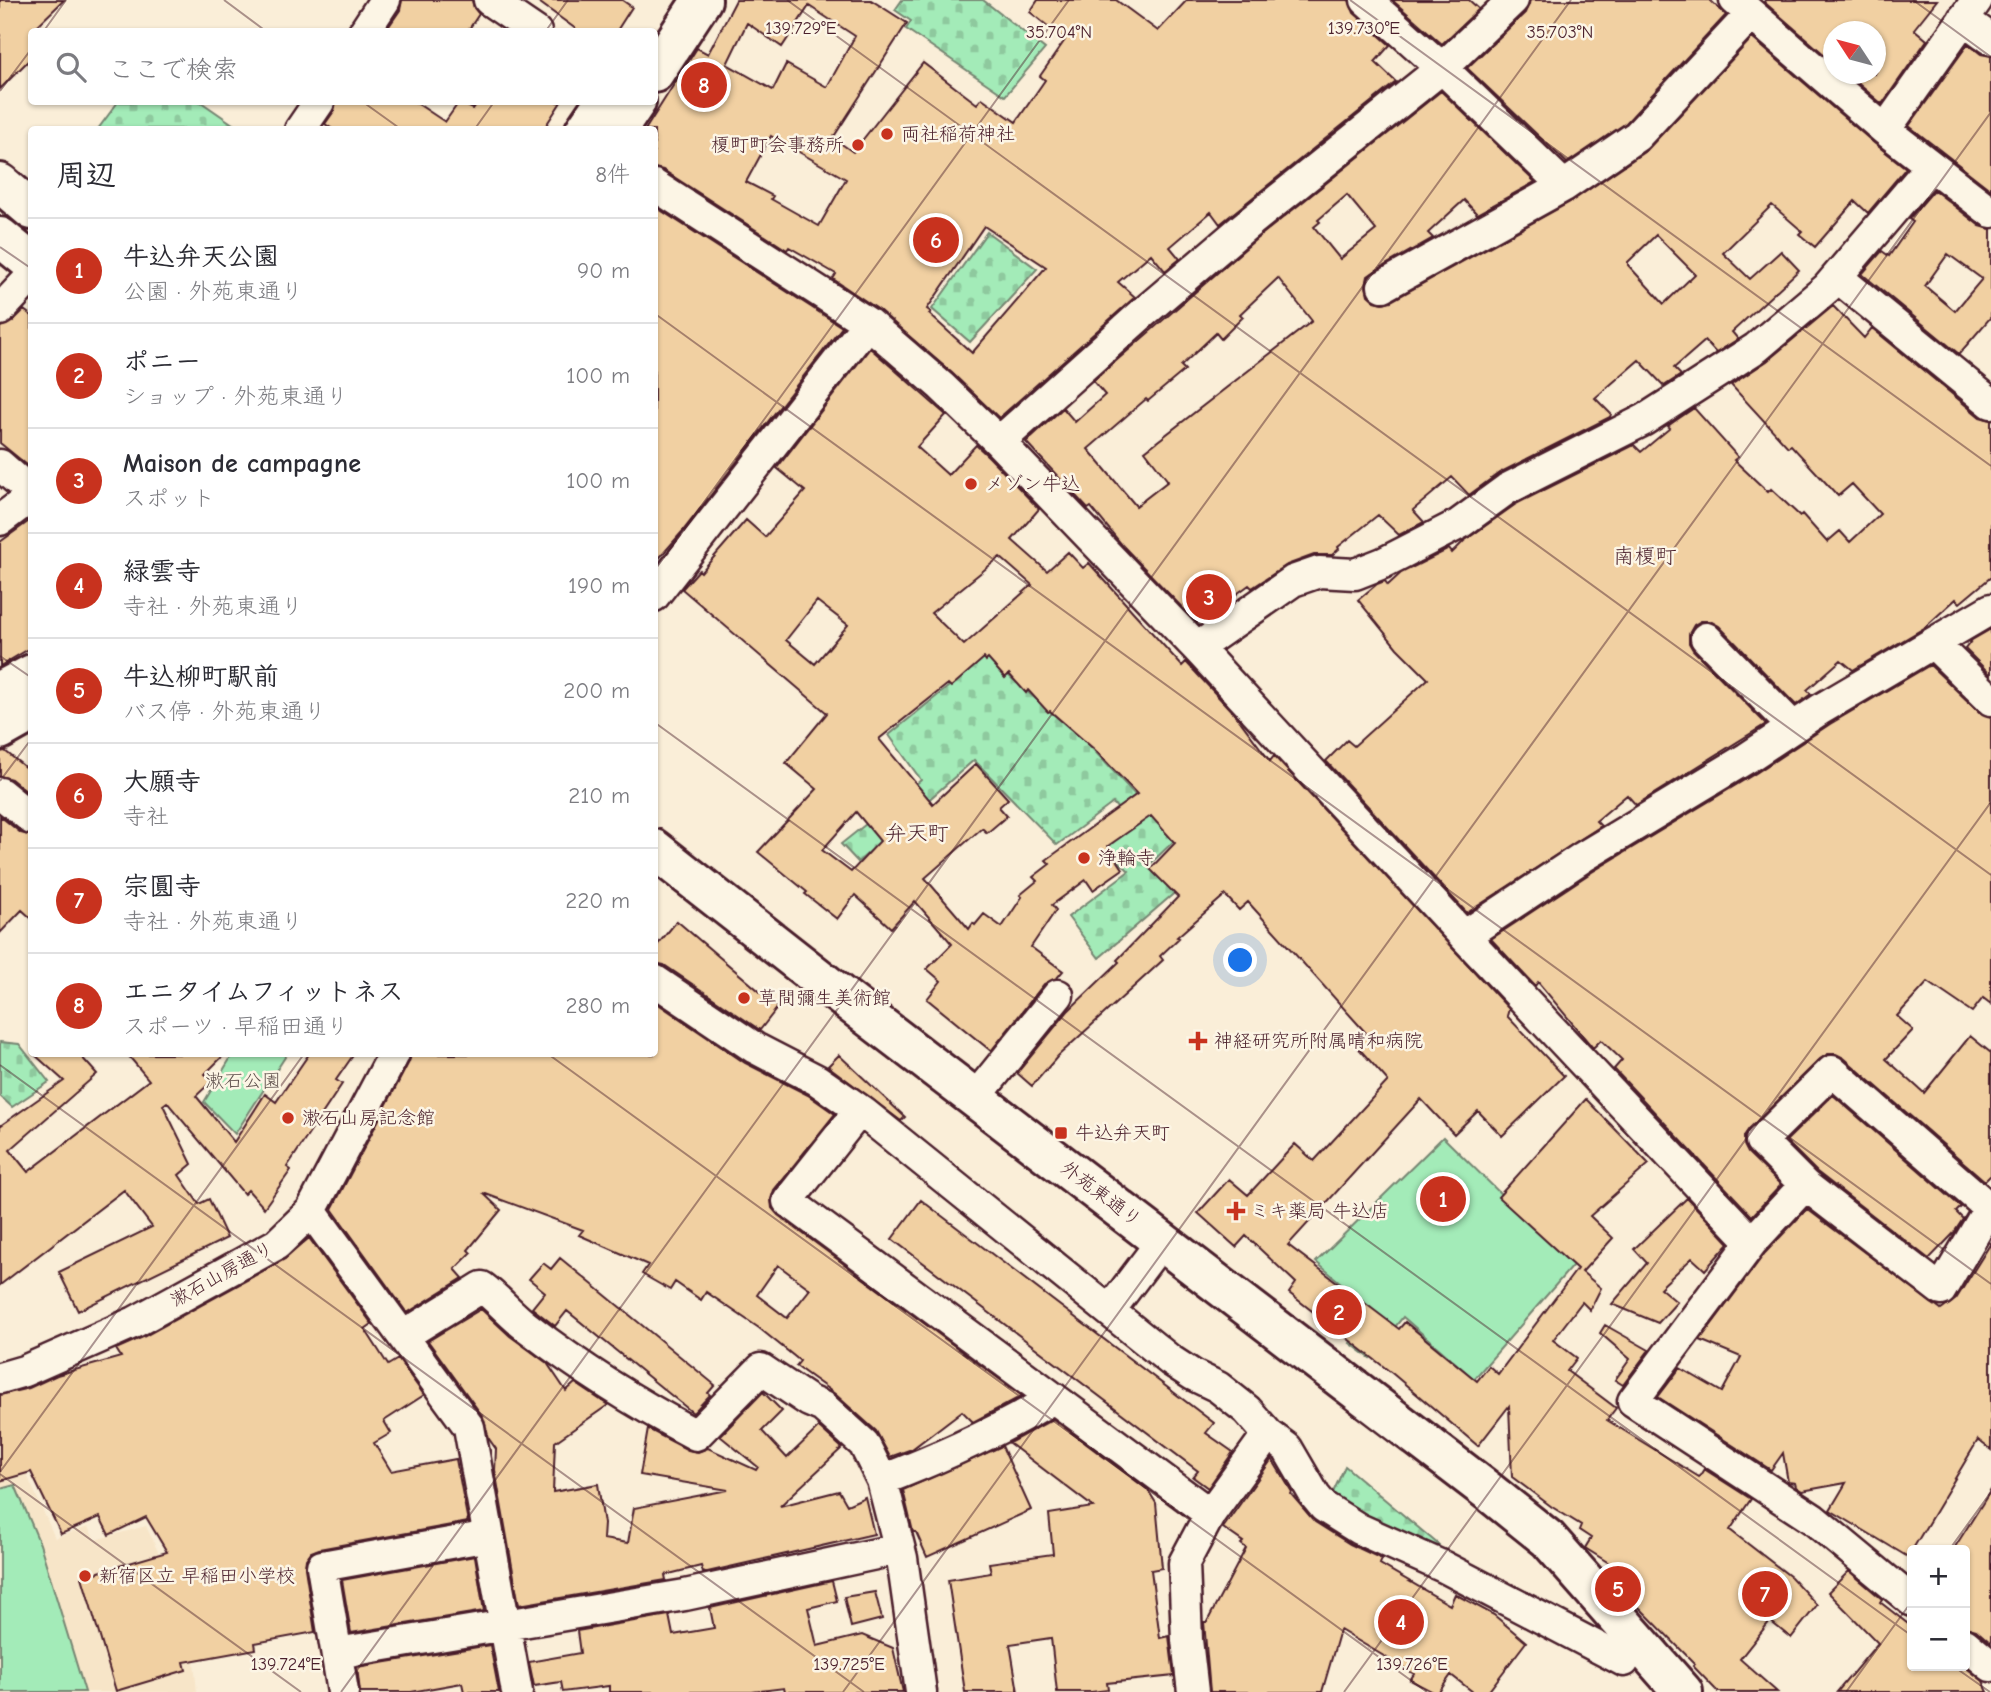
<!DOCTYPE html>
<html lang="ja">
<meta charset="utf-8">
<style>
body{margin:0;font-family:"Comic Neue","Klee One",sans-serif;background:#f2f2f3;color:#2b2b33}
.controls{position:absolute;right:21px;bottom:21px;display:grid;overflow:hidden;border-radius:7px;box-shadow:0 2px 5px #0004}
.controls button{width:63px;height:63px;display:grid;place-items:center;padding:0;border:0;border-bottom:2px solid #e1e1e2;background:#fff;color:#2b2b33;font:35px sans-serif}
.compass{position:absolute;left:1823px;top:21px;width:63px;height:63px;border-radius:50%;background:#fff;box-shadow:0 2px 5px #0004;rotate:306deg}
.you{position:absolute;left:1241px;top:961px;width:24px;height:24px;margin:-18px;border:5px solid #fff;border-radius:50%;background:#1a73e8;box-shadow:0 0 0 10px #1a73e833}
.badge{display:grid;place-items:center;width:46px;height:46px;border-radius:50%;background:#c8321e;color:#fff;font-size:23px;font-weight:700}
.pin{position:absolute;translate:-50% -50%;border:4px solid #fff;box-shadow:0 2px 7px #0006}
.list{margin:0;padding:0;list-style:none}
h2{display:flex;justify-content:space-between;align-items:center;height:91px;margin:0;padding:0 28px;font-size:30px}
h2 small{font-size:23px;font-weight:400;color:#7c7c81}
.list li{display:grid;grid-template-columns:46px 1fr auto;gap:21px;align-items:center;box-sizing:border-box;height:105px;padding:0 28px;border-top:2px solid #e1e1e2}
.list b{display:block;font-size:26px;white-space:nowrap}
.list p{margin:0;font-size:23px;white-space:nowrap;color:#7c7c81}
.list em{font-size:23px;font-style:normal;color:#7c7c81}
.icon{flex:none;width:38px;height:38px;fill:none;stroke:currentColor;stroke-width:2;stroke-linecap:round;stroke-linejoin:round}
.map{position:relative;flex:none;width:1991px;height:1692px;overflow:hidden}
.search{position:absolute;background:#fff;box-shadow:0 2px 5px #0004;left:28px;top:28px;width:630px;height:77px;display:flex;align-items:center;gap:18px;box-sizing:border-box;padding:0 24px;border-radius:7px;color:#7c7c81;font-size:26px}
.panel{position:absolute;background:#fff;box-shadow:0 2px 5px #0004;left:28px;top:126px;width:630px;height:931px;border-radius:7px}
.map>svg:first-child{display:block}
.built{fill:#f7e5c8}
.cemetery{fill:url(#cemetery-stones);stroke:#768572;stroke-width:2}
.park{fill:#a3ebb8;stroke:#768572;stroke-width:2}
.building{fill:#f1d0a2;stroke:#4a1f2b;stroke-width:2;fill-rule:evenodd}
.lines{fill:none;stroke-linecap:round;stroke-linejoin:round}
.street-casing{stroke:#4a1f2b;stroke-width:35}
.primary-casing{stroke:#4a1f2b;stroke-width:44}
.street{stroke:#fcf5e5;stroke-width:30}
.primary{stroke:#fcf5e5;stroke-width:38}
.ticks{fill:none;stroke:#4a1f2b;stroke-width:2;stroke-opacity:0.45}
.poi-dot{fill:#c8321e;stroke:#fcf5e5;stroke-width:2.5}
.labels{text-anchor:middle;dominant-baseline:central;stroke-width:5;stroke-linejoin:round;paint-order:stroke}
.poi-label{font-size:19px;fill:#4a1f2b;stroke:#fcf5e5;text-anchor:start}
.park-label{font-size:19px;fill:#60524e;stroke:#fcf5e5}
.street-label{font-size:19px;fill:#4a1f2b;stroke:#fcf5e5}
.neighbourhood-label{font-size:21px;fill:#4a1f2b;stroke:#fcf5e5}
.ticks-label{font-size:18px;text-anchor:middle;fill:#4a1f2b;stroke:#fcf5e5;stroke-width:5;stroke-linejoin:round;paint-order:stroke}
</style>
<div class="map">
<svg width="1991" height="1692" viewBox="0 0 1991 1692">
<defs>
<pattern id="cemetery-stones" width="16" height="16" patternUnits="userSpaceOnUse" patternTransform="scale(1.75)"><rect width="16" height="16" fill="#a3ebb8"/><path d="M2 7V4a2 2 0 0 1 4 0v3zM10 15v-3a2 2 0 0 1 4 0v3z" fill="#8ec99e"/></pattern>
</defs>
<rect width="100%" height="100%" fill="#faeed8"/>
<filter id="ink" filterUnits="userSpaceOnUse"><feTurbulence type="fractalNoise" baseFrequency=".0143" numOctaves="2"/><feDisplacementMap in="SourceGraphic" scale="14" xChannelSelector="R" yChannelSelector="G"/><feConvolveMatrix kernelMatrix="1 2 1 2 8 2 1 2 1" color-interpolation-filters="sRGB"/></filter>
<g filter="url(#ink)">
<path class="built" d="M0,1414L55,1538L88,1527L95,1540L146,1526L186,1611L189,1612L197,1692H0Z"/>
<path class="cemetery" d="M902,0H983L1045,49L1005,96L906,29L911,21L895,10Z
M118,102H201L240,129H98Z
M987,232L1037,269L970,342L932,309Z
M986,656L1089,745L1176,839L1149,865L1179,889L1099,958L1068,917L1129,871L1107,849L1130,823L1113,803L1057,845L974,760L858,862L841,844L921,780L889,735Z
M0,1042L19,1044L49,1082L12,1107L0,1096Z
M1345,1466L1439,1545L1432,1557L1330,1499Z"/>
<path class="park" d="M233,1054H287L235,1134L204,1102Z
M1443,1137L1573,1265L1474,1379L1403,1317L1370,1358L1350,1343L1374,1311L1316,1262Z
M15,1485L40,1544L85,1692H0V1489Z"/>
<path class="building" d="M0,0H64L32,31V57L0,89Z
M402,0H472L474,8L479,14L467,32H385L400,10Z
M536,0H622L632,7L616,32H580Z
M736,0H871L907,23L833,138L853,152L923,63L977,104L982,98L1016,122L1045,80L1040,76L1065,40L1030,12L1038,0H1116L1158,31L1187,0H1349L1354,13L1390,45L1375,62L1396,82L1220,224L1211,212L1170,247L1180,259L1165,271L1151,254L1118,282L1135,297L999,418L952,373L879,310L833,279L836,274L789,247L787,250L663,170L654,168V130H645L697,48L708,54ZM809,6L855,36L827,87L786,64L773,90L727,64L747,23L782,47ZM771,136L846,179L819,226L771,199L773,196L746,182ZM984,226L1046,267L972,353L929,314L931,312L927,309Z
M1392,0H1469L1479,9L1442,44Z
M1530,0H1710L1726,15L1626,123L1567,163L1467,68L1525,13Z
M1765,0H1937L1914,29L1927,40L1882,104L1847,74H1875V32H1833V62L1764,2Z
M1752,38L1874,143L1906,168L1868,213L1855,201L1815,247L1799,234L1802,231L1772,205L1723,253L1750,279L1781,251L1799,270L1732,332L1738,339L1716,353L1705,341L1674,368L1681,375L1664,386L1639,360L1595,398L1611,414L1610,417L1499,473L1469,495L1452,477L1413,510L1424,522L1399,535L1378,515L1338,547L1339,549L1332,555H1314L1287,565L1252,588L1249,585L1197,623L1122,545L1091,507L1088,509L1026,442L1063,408L1075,422L1105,395L1093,381L1255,240L1441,91L1535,182L1477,214L1464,200L1428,233L1433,238L1375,271L1368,276L1366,286L1368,295L1375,301L1383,303L1391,301L1572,201L1647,150ZM1347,195L1376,230L1340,259L1314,227L1320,222L1318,220ZM1656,235L1695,274L1664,304L1628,265V262ZM1278,278L1312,321L1145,451L1168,481L1136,506L1088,449L1146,399L1148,401L1185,370L1181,366L1216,333L1221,339L1243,317L1240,314Z
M1968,44L1981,54L1991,56V190L1909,126Z
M336,102H415L445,122L459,102L473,109L478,102H561L543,130H334L325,124L334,111Z
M1934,190L1980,226L1991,229V317L1959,354L1862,274L1882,251L1889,256L1913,222L1909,219ZM1948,254L1982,279L1955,311L1925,286Z
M654,206L842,327L682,532L654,564Z
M1833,306L1864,338L1872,328L1980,417L1991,420V577L1960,603L1956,599L1924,628L1853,670L1841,660L1807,690L1811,694L1796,705L1719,626L1710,621H1701L1694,625L1689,634V643L1693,650L1766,724L1636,805L1627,795L1596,821L1601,826L1467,913L1326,761L1347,740L1354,746L1428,679L1397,648L1358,600L1377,584L1385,581L1388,585L1401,573L1449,549L1452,553L1464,541L1516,504L1634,445L1641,452L1670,428L1668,426L1672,423L1694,408L1738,457L1734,460L1768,492L1771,489L1800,516L1802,514L1827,542L1840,531L1850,542L1880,514L1852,484L1838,496L1791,445L1788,447L1731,385L1767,361Z
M24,310L32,316V469L0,443V327L12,322Z
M870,348L946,415L917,447L948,475L976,445L989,457L1039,509L1012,540L1047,571L1068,552L1083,568L1089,563L1182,666L1186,662L1237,717L1270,761L1274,756L1509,1009L1507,1016L1564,1076L1502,1136L1478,1111L1454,1134L1421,1099L1288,1245L1399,1329L1405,1322L1477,1381L1489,1366L1498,1374L1577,1269L1498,1197L1586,1099L1649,1164L1590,1216L1613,1238L1582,1272L1601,1288L1590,1310L1582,1302L1553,1340L1577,1358L1567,1371L1616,1408L1607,1420L1699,1477L1704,1469L1751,1499L1730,1530L1791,1577L1817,1605L1791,1638L1770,1621L1740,1659L1777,1692H1718L1693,1666L1695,1664L1631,1599L1644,1585L1585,1548L1591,1538L1579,1530L1581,1525L1552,1507L1512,1477L1509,1406L1478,1446L1393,1374L1289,1293L1296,1283L1246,1236L1236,1247L1198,1213L1229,1179L1248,1195L1295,1144L1314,1161L1388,1081L1354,1043L1366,1033L1248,902L1239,910L1225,895L1177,937L1179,938L1160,956L1163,960L1058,1056L1032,1086L1017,1073L1068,1011L1119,962L1117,960L1178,897L1150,869L1175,843L1151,816L1108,846L1123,869L1093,890L1086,880L1052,905L1056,910L1031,947L1063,971L1057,978L1044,984L991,1051L927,999L941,981L927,969L952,944L915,901L891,928L855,895L837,919L805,894L807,892L758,852L817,789L786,763L827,713L682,589L699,570L701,572L746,520L765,537L805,491L777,468ZM1000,557L1032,585L964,645L931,613ZM817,601L848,625L815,664L786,640ZM984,658L986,661L988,659L1005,678L1009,674L1026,693L1028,690L1048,712L1050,711L1095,750L1137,794L1046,860L1050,864L1033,877L1037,881L1020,895L1022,897L1002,927L984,914L975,925L973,923L969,929L925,878L982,828L987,833L1007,816L999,807L1008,799L976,764L933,804L879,739L948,684L951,687ZM856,812L880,841L851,872L822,850Z
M32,519V647L0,666V542Z
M1991,629V675L1965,649L1972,640Z
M1930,665L1979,712L1991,717V1004L1983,998L1972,1012L1928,982L1897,1016L1913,1030L1886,1059L1924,1093L1970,1036L1991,1053V1175L1985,1181L1844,1058L1836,1054H1828L1820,1059L1749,1129L1744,1136V1145L1748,1153L1781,1185L1752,1216L1614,1069L1622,1060L1601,1040L1593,1048L1538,982L1535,986L1491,939L1592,872L1756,773L1830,724Z
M5,751L32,773V796L11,779L0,776V752Z
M0,816L21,833L32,836V919L22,910L0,933Z
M677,921L778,1007L760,1030L664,965L654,963V949Z
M654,1001L745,1063L808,1095L835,1114L774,1190L771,1199L772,1208L778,1215L1022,1396L973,1422L962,1411L912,1449L890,1457L876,1431L835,1394L796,1366L800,1361L759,1328L706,1292L701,1300L675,1282L670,1290L642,1274L648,1265L579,1235L583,1230L483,1193L501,1210L468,1250L471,1253L455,1269L463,1278L407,1313L332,1209L409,1062L411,1054H654ZM778,1265L810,1289L787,1318L757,1295Z
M34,1054H79L97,1074L10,1150L28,1172L149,1080L127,1054H225L205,1074L212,1081L196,1096L234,1142L265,1094L276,1102L309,1054H354L336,1080L342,1084L287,1167L291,1170L264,1208L248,1190L244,1194L167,1102L163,1105L192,1164L179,1175L199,1204L209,1199L227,1238L78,1311L59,1272L152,1227L124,1190L0,1285V1126L64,1081Z
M839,1055L905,1117L901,1121L828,1066Z
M1833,1095L1961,1207L1956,1212L1963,1219L1953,1234L1929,1259L1817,1172L1786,1141Z
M1687,1198L1729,1243L1705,1270L1692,1258L1660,1288L1677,1302L1658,1323L1612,1304L1647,1263L1634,1249Z
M921,1200L1214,1423L1206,1433L1233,1452L1208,1488L1193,1477L1198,1471L892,1239Z
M1807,1209L1941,1310L1956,1299L1991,1243V1450L1978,1440L1908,1557L1830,1510L1846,1483L1802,1491L1796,1487L1795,1483L1788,1482L1783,1453L1771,1470L1658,1397L1680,1368L1722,1392L1741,1357L1700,1340L1765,1253Z
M309,1238L372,1324L365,1329L388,1365L398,1359L424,1395L384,1421L391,1433L374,1443L391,1471L456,1459L468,1522L319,1549L311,1552L306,1559L305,1568L315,1632L255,1643L256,1649L184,1662L186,1670L116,1691L82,1577L167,1552L146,1517L109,1535L100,1517L61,1534L31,1472L0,1481V1395L29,1388L57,1375L121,1357L116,1349L143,1337L285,1259Z
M560,1258L715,1385L708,1393L710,1395L693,1413L567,1311L555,1326L532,1308L545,1292L529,1279L543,1263L551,1269Z
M481,1309L510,1336L547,1363L566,1391L575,1383L608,1405L555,1442L553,1492L598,1484L604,1524L603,1539L628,1543L634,1508L728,1490L640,1475L648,1429L688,1450L698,1452L708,1448L756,1470L758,1467L720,1436L763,1392L782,1411L762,1431L787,1458L819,1427L842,1448L780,1506L839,1491L847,1505L865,1497L874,1534L703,1573L701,1566L665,1575L666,1580L519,1605L495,1470L496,1449L489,1439L483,1417L428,1341Z
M1605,1325L1649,1350L1623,1385L1615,1380L1630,1359L1600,1333Z
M1053,1419L1148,1490L1156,1503L1162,1568L1151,1570L1160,1638L1169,1636L1174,1676L1107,1683L1108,1690L1091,1692H1057L1051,1638L1010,1644L1018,1692H965L948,1580L991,1573L989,1563L1053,1554L1049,1514L1093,1507L1009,1443Z
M1002,1446L1031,1510L927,1557L916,1532H913L903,1490Z
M1272,1459L1292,1492L1291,1494L1315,1522L1350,1544L1382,1559L1380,1564L1450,1605L1455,1594L1494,1615L1526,1642L1488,1692H1473L1451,1675L1439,1692H1433L1410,1680L1414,1674L1340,1630L1322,1692H1210L1204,1622H1207L1246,1548L1241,1544L1243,1542L1223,1528Z
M1991,1490V1643L1976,1630L1965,1627V1550H1953Z
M475,1556L484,1611L351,1633L342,1580Z
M1849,1571L1882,1599L1880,1602L1912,1627V1666H1964L1983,1681L1988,1692H1837L1878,1643L1828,1592Z
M832,1581L837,1601L808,1608L817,1646L862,1635L893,1648L903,1692H785L784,1688L752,1692H609V1686L563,1692L561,1682L534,1686L529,1662L580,1653L577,1631L669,1615L673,1635L714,1628L710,1608Z
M875,1592L882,1619L851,1627L844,1597Z
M490,1645L499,1692H464L462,1683L411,1692H360L357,1667Z"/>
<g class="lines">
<g class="street-casing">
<path id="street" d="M489,0L536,32
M1366,0L1442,68L1564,186
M1735,0L1885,130L1991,212
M1963,19L1991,39
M364,32L385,0
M300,130L319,102
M1885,130L1977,0
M654,185L868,323L941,386L999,442L1197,648L1464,936L1752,1242
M1837,277L1991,403
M1383,286L1564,186L1637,136L1751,14
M0,310L32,276
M999,442L1143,313L1244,227L1442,68L1513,0
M0,465L32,493
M0,520L32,496
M654,596L868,323
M1706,638L1793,727
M1934,644L1991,700
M1197,648L1293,581L1319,572L1355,574L1383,563L1459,524L1507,489L1644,420L1756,348L1827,288L1931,166
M0,793L32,819
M1464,936L1583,857L1747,758L1821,709L1991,609
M654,980L755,1048L817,1080L860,1110L1170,1360L1193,1375L1218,1387L1247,1410L1268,1434L1287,1448L1315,1496L1324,1507L1359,1529L1444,1567L1624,1661
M975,1098L1058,995
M860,1110L788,1201L1210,1514
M1805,1185L1752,1242L1633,1401L1813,1519L1912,1601
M1989,1208L1832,1071L1761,1141L1805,1185L1941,1290L1991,1205
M311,1211L469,1427L517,1692
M1110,1310L1162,1241
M403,1336L482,1287C498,1299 511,1315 527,1327C580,1368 637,1404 696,1435L761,1369L809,1401L823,1407L864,1444L882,1480L902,1558L921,1692
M0,1378L24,1371L135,1322L277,1244L311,1211L394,1054
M882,1480C942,1457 999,1431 1054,1398
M1965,1644L1991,1666
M337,1653L685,1595L899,1549
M343,1692L322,1566L489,1536
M1193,1692L1187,1640L1184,1563L1210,1514L1268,1434"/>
</g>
<g class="primary-casing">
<path id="primary" d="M654,73L702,0
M585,130L604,102
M617,130L636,102
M0,183L32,210
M0,237L32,263
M0,691L32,674
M0,730L32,712
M654,849L840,995L1488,1491L1548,1539L1683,1692"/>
</g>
<use href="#street" class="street"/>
<use href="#primary" class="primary"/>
</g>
</g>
<path class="ticks" d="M224,0L267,32M787,0L1991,875M1350,0L1991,466M1913,0L1991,57M43,32L66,0M545,32L568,0M0,91L32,48M363,102L402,130M474,130L494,102M0,247L32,269M654,313L1991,1284M654,571L1069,0M0,656L32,678M654,722L1912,1636M0,781L32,738M548,1054L1427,1692M0,1065L864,1692M0,1472L304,1054M0,1474L301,1692M1949,1550L1991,1492M1953,1666L1990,1692M341,1692L1571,0M843,1692L1991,112M1344,1692L1991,802M1846,1692L1912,1601"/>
<g class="poi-dot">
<circle cx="887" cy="134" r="7"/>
<circle cx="858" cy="145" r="7"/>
<circle cx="971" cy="484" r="7"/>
<circle cx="1084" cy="858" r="7"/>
<circle cx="744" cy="998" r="7"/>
<path d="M1194.5 1030.5h7v7h7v7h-7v7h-7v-7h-7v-7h7z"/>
<circle cx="288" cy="1118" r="7"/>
<rect x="1054" y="1126" width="14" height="14" rx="3.5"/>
<path d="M1232.5 1200.5h7v7h7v7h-7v7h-7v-7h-7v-7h7z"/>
<circle cx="85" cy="1576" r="7"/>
</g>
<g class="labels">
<g class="poi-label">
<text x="901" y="134">両社稲荷神社</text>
<text x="844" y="145" text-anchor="end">榎町町会事務所</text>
<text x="985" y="484">メゾン牛込</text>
<text x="1098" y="858">浄輪寺</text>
<text x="758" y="998">草間彌生美術館</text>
<text x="1214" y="1041">神経研究所附属晴和病院</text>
<text x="302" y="1118">漱石山房記念館</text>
<text x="1075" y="1133">牛込弁天町</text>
<text x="1250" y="1211">ミキ薬局 牛込店</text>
<text x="99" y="1576">新宿区立 早稲田小学校</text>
</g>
<g class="park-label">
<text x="243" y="1081">漱石公園</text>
</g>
<g class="street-label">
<text transform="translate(1101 1194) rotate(37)">外苑東通り</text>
<text transform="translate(222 1274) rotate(-29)">漱石山房通り</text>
</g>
<g class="neighbourhood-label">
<text x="1645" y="556">南榎町</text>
<text x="917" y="833">弁天町</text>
</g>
</g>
<g class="ticks-label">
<text x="801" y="34">139.729°E</text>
<text x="1364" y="34">139.730°E</text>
<text x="1059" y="38">35.704°N</text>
<text x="1560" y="38">35.703°N</text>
<text x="286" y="1670">139.724°E</text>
<text x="849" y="1670">139.725°E</text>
<text x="1412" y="1670">139.726°E</text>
</g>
</svg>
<div class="controls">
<button>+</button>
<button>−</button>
</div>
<svg class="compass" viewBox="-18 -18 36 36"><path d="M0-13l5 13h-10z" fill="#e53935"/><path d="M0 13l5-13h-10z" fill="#7c7c81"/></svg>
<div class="you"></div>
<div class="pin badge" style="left:1443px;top:1199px">1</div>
<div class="pin badge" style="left:1339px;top:1312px">2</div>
<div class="pin badge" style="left:1209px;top:597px">3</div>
<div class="pin badge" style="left:1401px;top:1622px">4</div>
<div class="pin badge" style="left:1618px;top:1589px">5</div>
<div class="pin badge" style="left:936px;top:240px">6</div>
<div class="pin badge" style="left:1765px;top:1594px">7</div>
<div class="pin badge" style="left:704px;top:85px">8</div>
<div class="search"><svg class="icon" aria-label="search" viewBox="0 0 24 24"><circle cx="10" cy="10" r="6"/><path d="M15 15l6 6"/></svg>ここで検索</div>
<section class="panel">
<h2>周辺<small>8件</small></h2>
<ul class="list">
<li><span class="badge">1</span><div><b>牛込弁天公園</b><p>公園 · 外苑東通り</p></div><em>90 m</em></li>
<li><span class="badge">2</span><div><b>ポニー</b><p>ショップ · 外苑東通り</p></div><em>100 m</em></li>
<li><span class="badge">3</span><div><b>Maison de campagne</b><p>スポット</p></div><em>100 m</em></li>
<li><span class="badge">4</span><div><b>緑雲寺</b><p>寺社 · 外苑東通り</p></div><em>190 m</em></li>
<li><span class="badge">5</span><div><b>牛込柳町駅前</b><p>バス停 · 外苑東通り</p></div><em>200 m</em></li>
<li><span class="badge">6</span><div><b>大願寺</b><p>寺社</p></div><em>210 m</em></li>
<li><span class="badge">7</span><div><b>宗圓寺</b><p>寺社 · 外苑東通り</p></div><em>220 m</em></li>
<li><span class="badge">8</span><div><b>エニタイムフィットネス</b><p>スポーツ · 早稲田通り</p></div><em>280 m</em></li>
</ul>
</section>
</div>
